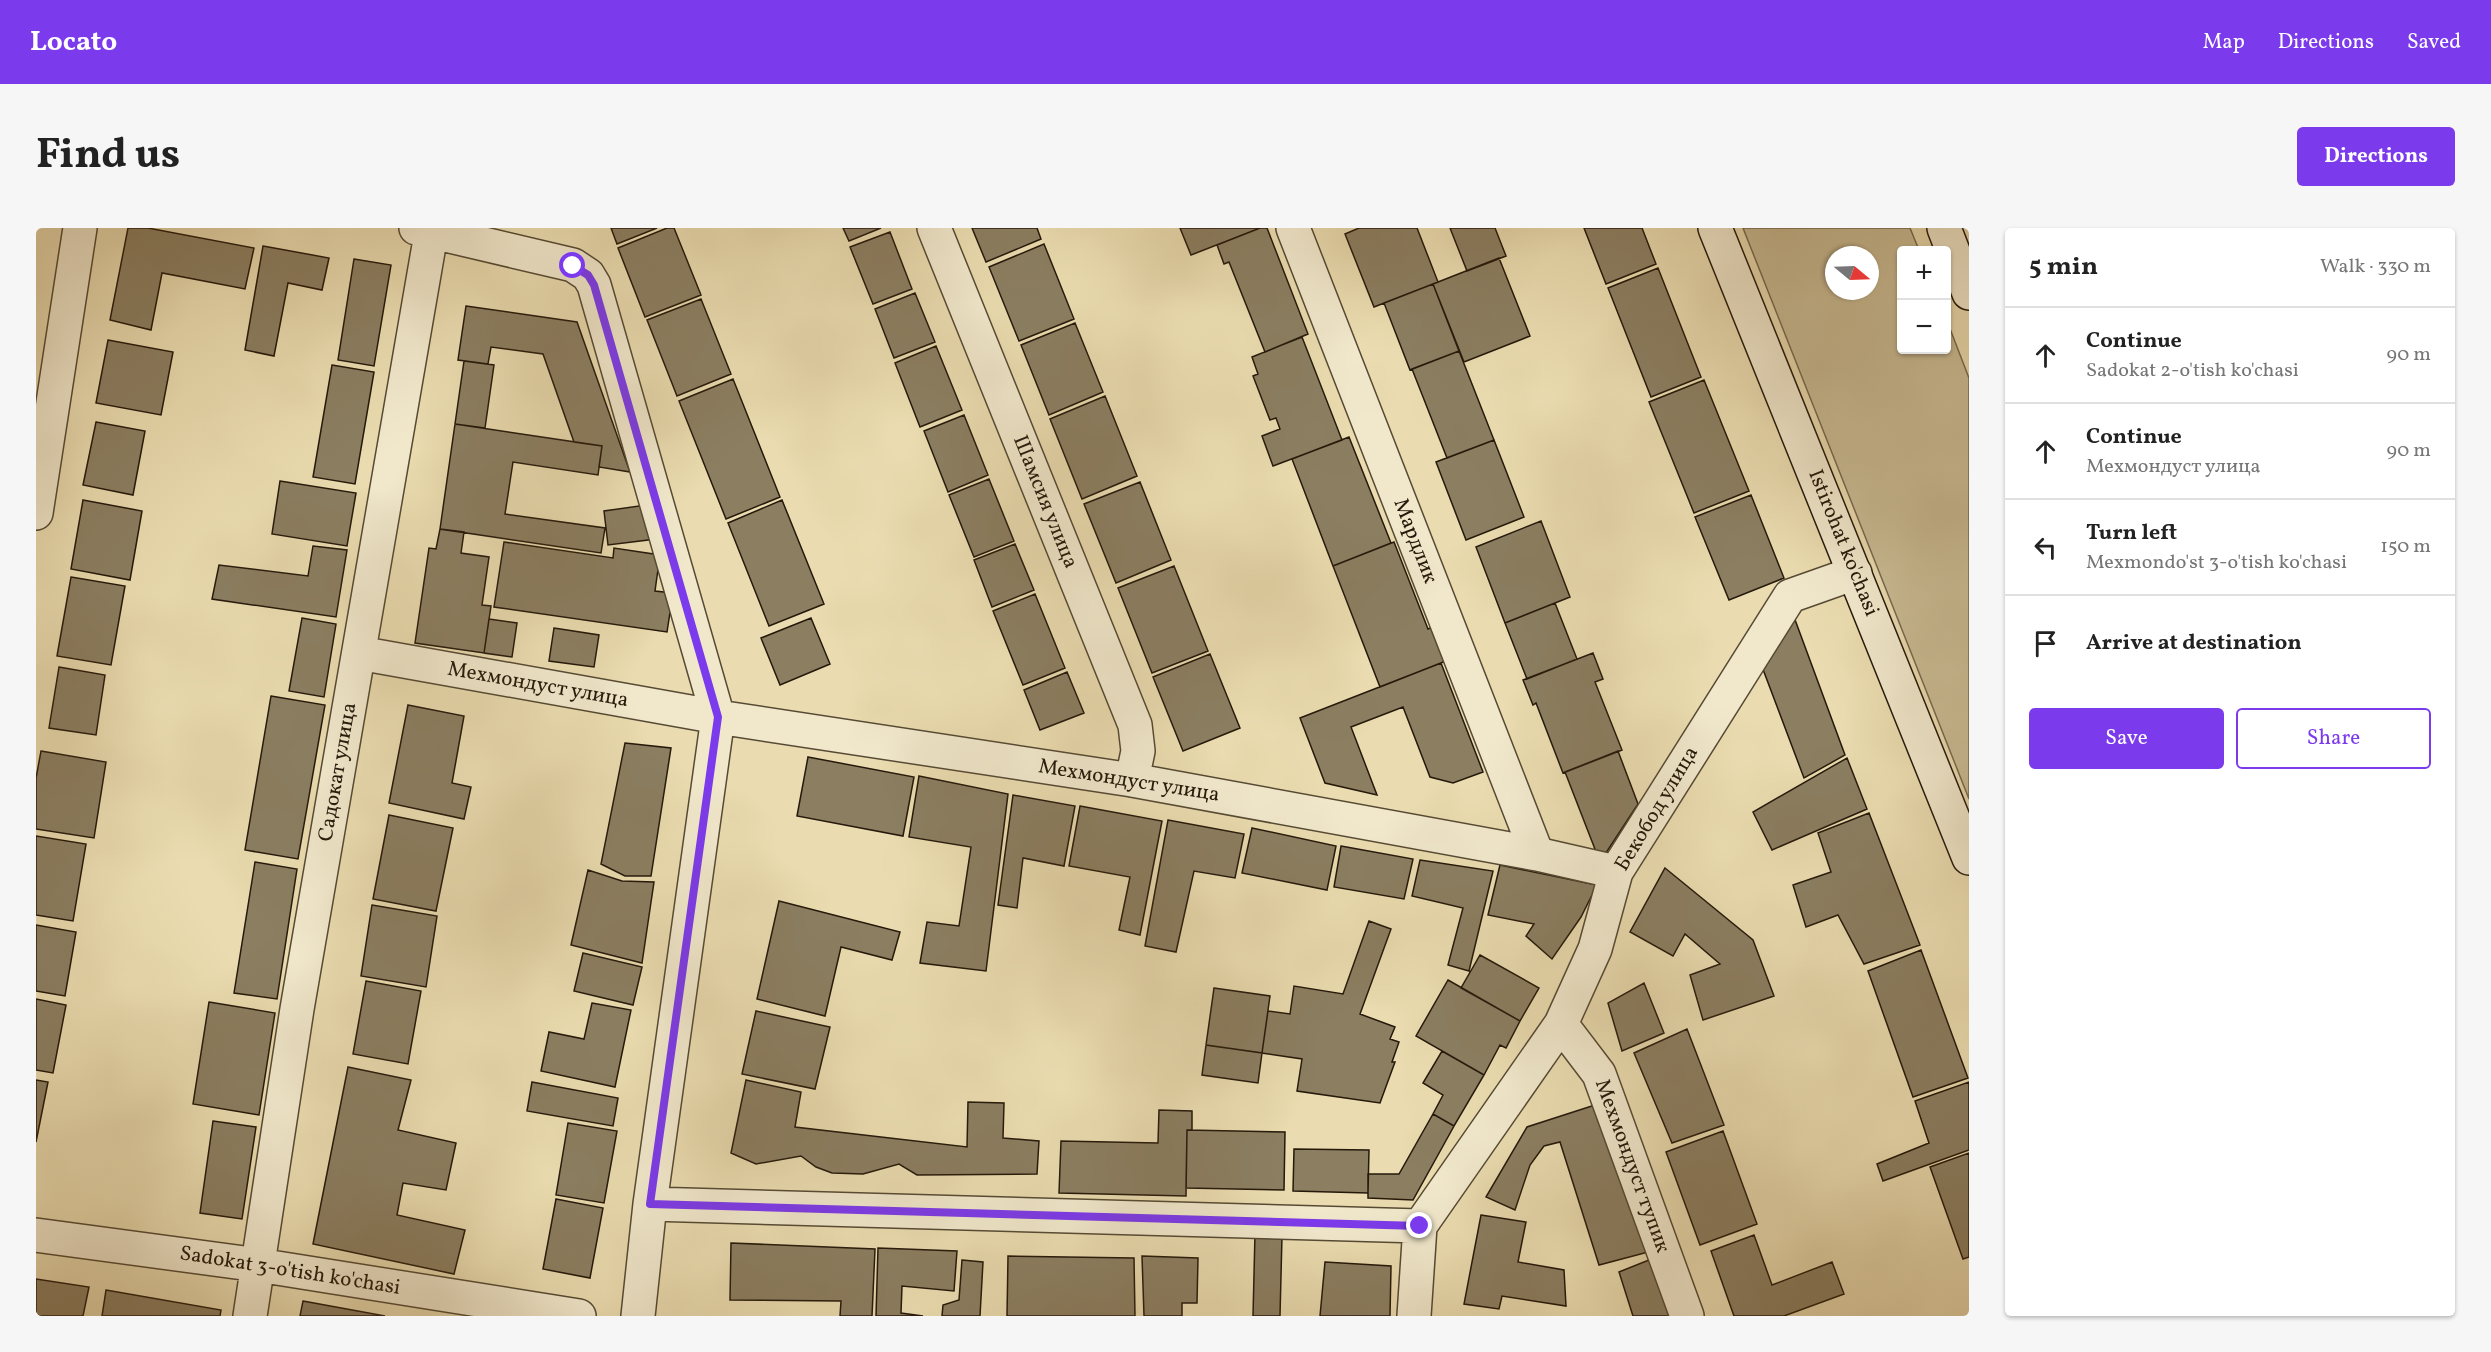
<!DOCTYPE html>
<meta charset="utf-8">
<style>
body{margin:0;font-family:Vollkorn,serif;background:#f6f6f6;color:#222}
.controls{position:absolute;right:18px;top:18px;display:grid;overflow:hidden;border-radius:6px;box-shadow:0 2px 4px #0004}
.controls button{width:54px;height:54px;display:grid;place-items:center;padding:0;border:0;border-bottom:2px solid #e0e0e0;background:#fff;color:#222;font:30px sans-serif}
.compass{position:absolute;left:1789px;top:18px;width:54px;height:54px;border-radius:50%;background:#fff;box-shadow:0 2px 4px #0004;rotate:109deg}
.stop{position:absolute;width:18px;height:18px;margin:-14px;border:4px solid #7c3aed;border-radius:50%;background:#fff}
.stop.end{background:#7c3aed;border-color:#fff;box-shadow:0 2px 6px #0008}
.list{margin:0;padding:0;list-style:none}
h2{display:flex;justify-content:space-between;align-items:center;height:78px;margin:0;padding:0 24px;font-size:26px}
h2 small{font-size:20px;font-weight:400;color:#767676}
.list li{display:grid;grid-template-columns:39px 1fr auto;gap:18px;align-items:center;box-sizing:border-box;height:96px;padding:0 24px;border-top:2px solid #e0e0e0}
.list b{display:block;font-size:22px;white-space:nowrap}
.list p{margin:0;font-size:20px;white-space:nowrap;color:#767676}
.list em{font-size:20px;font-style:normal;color:#767676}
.actions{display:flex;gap:12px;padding:18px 24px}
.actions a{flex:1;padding:14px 0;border:2px solid #7c3aed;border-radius:6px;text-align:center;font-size:21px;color:#7c3aed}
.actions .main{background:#7c3aed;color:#fff}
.icon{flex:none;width:33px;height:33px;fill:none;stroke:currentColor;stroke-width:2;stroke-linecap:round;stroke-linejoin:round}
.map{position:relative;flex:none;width:1933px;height:1088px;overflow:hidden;border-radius:6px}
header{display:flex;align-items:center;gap:36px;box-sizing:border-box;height:84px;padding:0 30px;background:#7c3aed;color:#fff}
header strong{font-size:28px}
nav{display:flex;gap:33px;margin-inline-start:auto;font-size:21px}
.intro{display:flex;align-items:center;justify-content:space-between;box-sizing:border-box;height:144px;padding:0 36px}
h1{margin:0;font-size:42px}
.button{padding:15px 27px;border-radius:6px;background:#7c3aed;color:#fff;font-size:21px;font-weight:700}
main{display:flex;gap:36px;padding:0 36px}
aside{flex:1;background:#fff;border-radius:6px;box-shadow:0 2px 4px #0004}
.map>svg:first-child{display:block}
.green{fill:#c9bb94;stroke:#776a50;stroke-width:1.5;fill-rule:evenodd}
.building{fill:#8b7e61;stroke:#25190b;stroke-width:1.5}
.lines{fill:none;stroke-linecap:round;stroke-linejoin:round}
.street-casing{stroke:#564a34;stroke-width:36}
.secondary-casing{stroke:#25190b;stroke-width:36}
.street{stroke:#f1e8cc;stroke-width:33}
.secondary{stroke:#f1e8cc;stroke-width:33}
.route{stroke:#7c3aed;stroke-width:8}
.labels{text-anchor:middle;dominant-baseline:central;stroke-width:5;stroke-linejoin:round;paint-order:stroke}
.street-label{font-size:21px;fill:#25190b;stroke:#f1e8cc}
</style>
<header>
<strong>Locato</strong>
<nav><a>Map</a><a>Directions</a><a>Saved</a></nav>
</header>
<div class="intro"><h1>Find us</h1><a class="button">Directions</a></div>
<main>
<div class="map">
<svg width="1933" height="1088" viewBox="0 0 1933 1088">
<rect width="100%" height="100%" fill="#eadcb0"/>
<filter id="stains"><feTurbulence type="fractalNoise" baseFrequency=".00333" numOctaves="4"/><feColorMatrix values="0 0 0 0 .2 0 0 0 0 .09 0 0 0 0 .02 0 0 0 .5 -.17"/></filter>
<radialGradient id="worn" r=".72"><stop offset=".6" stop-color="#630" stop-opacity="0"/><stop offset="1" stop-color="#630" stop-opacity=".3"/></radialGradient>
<path class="green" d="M1707,0H1874L1883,22H1866V122H1910L1911,93L1933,150V571ZM1798,27H1834V63H1798Z"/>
<path class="building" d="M92,0H112L218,20L209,61L126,45L115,102L74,92Z
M575,0H621L581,16Z
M631,0H638L665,67L609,89L582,20Z
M807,0H845L813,13Z
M936,0H1001L1005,11L950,34Z
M1144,0H1224L1155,27Z
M1224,0H1231L1272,106L1229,124L1193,34L1188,36L1181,17Z
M1323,0H1381L1402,54L1338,79L1309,6Z
M1414,0H1459L1470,28L1431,43Z
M1548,0H1606L1620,36L1570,56Z
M854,4L876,61L837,76L814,19Z
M1008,16L1038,91L983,113L953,39Z
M227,18L293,30L286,62L252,55L238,128L209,122Z
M1463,30L1494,108L1428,134L1397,56Z
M318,31L355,37L338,138L302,132Z
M1622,40L1665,149L1615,169L1572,60Z
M1397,56L1423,123L1374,142L1348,75Z
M879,65L899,114L858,130L839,81Z
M665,71L695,146L641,168L611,92Z
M430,78L541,94L594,244L563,239L566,218L538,214L507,126L455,119L452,136L422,132Z
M1039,95L1067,164L1013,187L985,117Z
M1266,109L1306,212L1237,238L1226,208L1244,201L1240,190L1234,192L1217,148L1222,146L1216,129Z
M72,112L137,124L125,187L60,175Z
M900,118L926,182L884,199L859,135Z
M1423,123L1458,212L1411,230L1376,141Z
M428,133L458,137L449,200L419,196Z
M296,137L338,144L319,256L277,249Z
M697,151L744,269L690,291L643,173Z
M1668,152L1713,263L1658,285L1613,174Z
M1069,168L1101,248L1046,271L1014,191Z
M928,187L952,247L912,264L888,203Z
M60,194L109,203L97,267L47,257Z
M419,196L566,218L562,247L477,234L469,286L569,300L565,325L404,301Z
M1313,209L1355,315L1297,338L1256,231Z
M1458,212L1488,289L1430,312L1400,234Z
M953,251L978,313L938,329L913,267Z
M244,253L320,265L311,318L236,306Z
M1104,254L1135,332L1080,355L1048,276Z
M1715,267L1748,350L1693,372L1659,289Z
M47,272L106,283L94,352L35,341Z
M746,272L788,376L733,398L692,295Z
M610,277L620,311L572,317L568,283Z
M1505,293L1534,369L1469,395L1440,319Z
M404,301L428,304L425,325L453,329L446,377L455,378L448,425L379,415L393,320L400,321Z
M468,314L577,330L578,320L624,327L619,363L637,365L631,404L458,379Z
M1358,314L1392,401L1407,395L1420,429L1344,459L1297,338Z
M979,316L998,362L956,379L938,332Z
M277,318L311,322L300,389L176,371L183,337L272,348Z
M1138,338L1172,423L1116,445L1082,360Z
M35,349L89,358L75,437L21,428Z
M999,366L1029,440L987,457L957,383Z
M1519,375L1541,431L1491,451L1469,395Z
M1758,389L1809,527L1768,550L1725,436Z
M266,390L300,396L288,469L253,463Z
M775,390L794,436L744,457L725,410Z
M453,391L481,395L476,429L448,425Z
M518,400L563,407L558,439L513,433Z
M1557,425L1567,451L1559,454L1586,522L1527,545L1500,475L1497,477L1487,452Z
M1174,426L1204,500L1147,523L1117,449Z
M1405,435L1447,544L1417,555L1394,549L1367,479L1315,499L1341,567L1289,555L1264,490Z
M23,439L69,447L60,507L13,500Z
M1031,444L1048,485L1004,502L988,462Z
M235,468L289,477L262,631L209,622Z
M372,477L428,488L416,555L435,559L428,591L353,575Z
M589,515L635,520L615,648H589L565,636Z
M5,523L70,534L58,610L0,601V550Z
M1582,523L1602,576L1564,634L1529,544Z
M772,529L878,549L867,608L761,588Z
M1811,530L1831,581L1736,622L1717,584Z
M883,548L972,566L950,743L884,735L891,694L923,698L935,619L873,609Z
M977,567L1039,578L1028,638L987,630L981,680L962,677Z
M1044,578L1126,593L1104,707L1083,702L1094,649L1033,638Z
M1833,585L1884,717L1828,736L1802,687L1770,699L1757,657L1795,644L1782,605Z
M353,587L417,600L400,683L337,671Z
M1132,592L1208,606L1199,650L1158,643L1140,724L1109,718Z
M1216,600L1300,618L1291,662L1206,645Z
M0,608L50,616L37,693L0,687Z
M1305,618L1377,631L1368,671L1298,659Z
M1384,632L1457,643L1433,743L1412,737L1427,680L1376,668Z
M219,634L261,641L241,771L198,765Z
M1464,637L1561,657L1545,689L1516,731L1490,708L1498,696L1452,687Z
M1629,640L1717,712L1738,768L1667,792L1654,747L1684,736L1649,706L1637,728L1594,704Z
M552,642L586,653L618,654L606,735L535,717Z
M743,673L864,704L856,732L805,719L789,788L721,771Z
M336,677L401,688L390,759L325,748Z
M1333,693L1355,701L1324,786L1359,799L1354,811L1363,814L1356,834H1359L1344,875L1261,863L1266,831L1226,825L1232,783L1254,786L1258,758L1307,766Z
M0,697L40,704L29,768L0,763Z
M1885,722L1932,850L1877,869L1832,743Z
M547,725L606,739L597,777L538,763Z
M1444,727L1503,760L1484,793L1425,760Z
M1412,752L1484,793L1470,820L1464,817L1448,847L1380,808Z
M330,753L385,763L372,836L317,826Z
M1608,755L1628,805L1586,823L1572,775Z
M1178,760L1234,768L1226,825L1170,817Z
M0,771L30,777L17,845L0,842Z
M173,774L239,785L223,887L157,876Z
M556,775L595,782L579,859L505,843L513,804L548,811Z
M720,783L794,799L779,861L706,846Z
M1651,801L1688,897L1636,915L1598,825Z
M1170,817L1226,825L1222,855L1166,847Z
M1406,823L1448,847L1418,898L1397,886L1407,867L1387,855Z
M312,839L375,852L362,902L420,915L410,962L367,955L361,987L429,1002L418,1046L277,1016Z
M0,852L12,854L0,914Z
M710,852L765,864L759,899L931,919L932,874L968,875L967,910L1003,913L1001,946L881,947L863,936L827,946L796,945L780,939L765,928L720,936L695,925Z
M496,854L582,870L577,898L491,883Z
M1933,854V922L1847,953L1841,936L1893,915L1879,873Z
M1559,877L1616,1023L1563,1037L1524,914L1508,918L1494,937L1479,982L1450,969L1491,899Z
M1123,882L1156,883V902H1151L1150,968L1023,965L1025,913L1122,915Z
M1397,886L1418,898L1377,972L1332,970V946H1363Z
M177,893L220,899L206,991L164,985Z
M532,895L581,903L568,975L520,967Z
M1151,902L1249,904L1248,962L1150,960Z
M1687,903L1721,996L1664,1017L1630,924Z
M1258,921L1333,922L1332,965L1257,963Z
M1933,925V1029L1927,1031L1894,939Z
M520,971L567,980L554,1050L507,1041Z
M1445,987L1490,994L1482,1034L1528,1042L1530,1078L1466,1068L1463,1081L1428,1076Z
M1219,1005L1246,1008L1244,1088H1217Z
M1718,1007L1736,1057L1796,1034L1808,1066L1748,1088H1698L1675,1023Z
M695,1015L839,1021L836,1088H804L805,1073L694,1072Z
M842,1020L921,1023L918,1063L866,1058L865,1085L887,1088H840Z
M972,1028L1098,1030L1099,1088H971Z
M1106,1028L1162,1030L1161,1075H1146V1088H1108Z
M1618,1030L1641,1088H1597L1583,1044Z
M926,1032L947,1034L944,1088H906L907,1077L923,1072Z
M1289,1034L1355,1038L1354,1088H1284Z
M0,1051L53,1059L47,1088H0Z
M70,1062L185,1082L184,1088H66Z
M267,1073L349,1088H264Z"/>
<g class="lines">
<g class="street-casing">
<path id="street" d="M380,0L537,37L552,47L558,57L682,489L614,976L602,1088
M898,0L1099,497L1102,523L1096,552
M1257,0L1501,626
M0,285L44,0
M323,425L682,489L1096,552L1501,626L1580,644
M1525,796L1563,846L1651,1088
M614,976L1384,998
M0,1007L222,1037L543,1088
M214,1088L261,781L396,0
M1378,1088L1384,998L1525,796L1559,721L1580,644L1754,368L1819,345"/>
</g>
<g class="secondary-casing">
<path id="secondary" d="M1679,0L1933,630
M1908,0L1933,65"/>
</g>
<use href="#street" class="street"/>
<use href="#secondary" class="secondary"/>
</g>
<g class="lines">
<path class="route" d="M537,38L552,47L558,57L682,489L614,976L1384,998"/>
</g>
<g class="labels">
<g class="street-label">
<text transform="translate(1009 274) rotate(68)">Шамсия улица</text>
<text transform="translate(1379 313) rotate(69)">Мардлик</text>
<text transform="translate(1807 315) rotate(68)">Istirohat ko'chasi</text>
<text transform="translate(502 457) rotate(10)">Мехмондуст улица</text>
<text transform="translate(302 544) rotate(-80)">Садокат улица</text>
<text transform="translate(1093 553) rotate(9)">Мехмондуст улица</text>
<text transform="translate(1621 581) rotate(-59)">Бекобод улица</text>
<text transform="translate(1596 938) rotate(70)">Мехмондуст тупик</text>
<text transform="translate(254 1043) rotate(9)">Sadokat 3-o'tish ko'chasi</text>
</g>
</g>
<rect width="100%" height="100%" filter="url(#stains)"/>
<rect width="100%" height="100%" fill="url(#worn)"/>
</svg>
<div class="controls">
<button>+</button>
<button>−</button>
</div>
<svg class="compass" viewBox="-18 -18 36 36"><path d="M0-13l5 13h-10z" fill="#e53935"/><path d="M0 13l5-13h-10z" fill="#767676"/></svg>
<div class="stop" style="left:537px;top:38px"></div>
<div class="stop end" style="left:1384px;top:998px"></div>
</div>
<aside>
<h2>5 min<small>Walk · 330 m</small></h2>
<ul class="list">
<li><svg class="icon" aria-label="ahead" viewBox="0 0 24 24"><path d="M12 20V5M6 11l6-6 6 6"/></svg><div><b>Continue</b><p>Sadokat 2-o'tish ko'chasi</p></div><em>90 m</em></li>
<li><svg class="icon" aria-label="ahead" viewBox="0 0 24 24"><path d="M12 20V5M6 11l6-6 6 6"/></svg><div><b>Continue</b><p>Мехмондуст улица</p></div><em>90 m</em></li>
<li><svg class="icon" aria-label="left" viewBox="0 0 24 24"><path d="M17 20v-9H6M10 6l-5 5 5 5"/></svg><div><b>Turn left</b><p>Mexmondo'st 3-o'tish ko'chasi</p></div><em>150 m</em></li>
<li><svg class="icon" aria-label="arrive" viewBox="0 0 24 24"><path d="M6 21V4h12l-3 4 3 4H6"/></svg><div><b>Arrive at destination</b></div></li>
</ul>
<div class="actions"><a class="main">Save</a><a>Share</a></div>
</aside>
</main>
